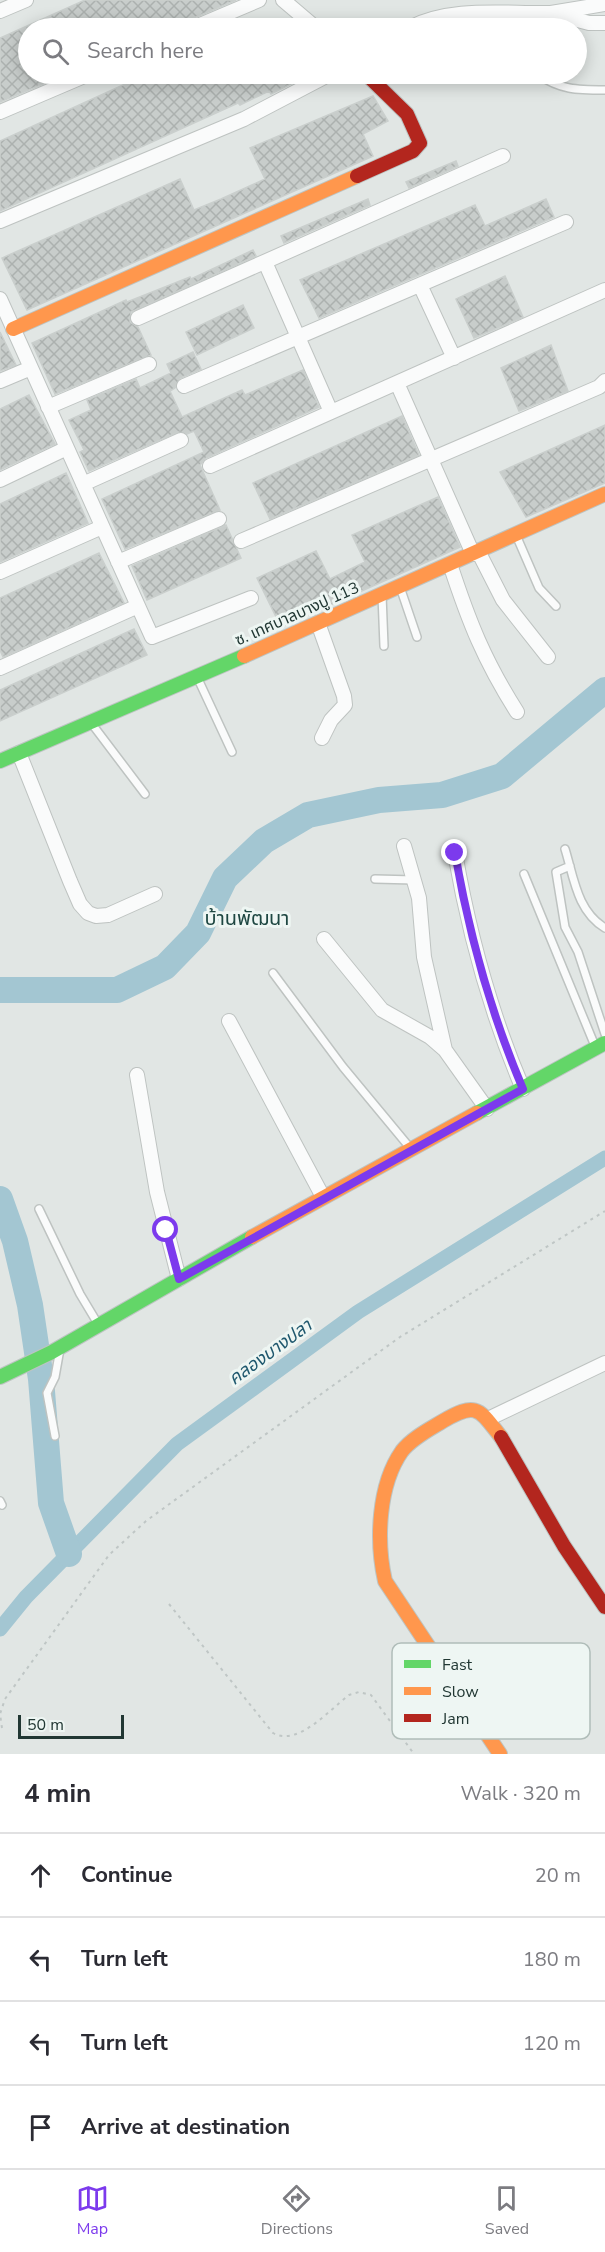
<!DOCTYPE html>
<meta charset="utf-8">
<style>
body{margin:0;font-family:"Nunito Sans","Noto Sans Thai",sans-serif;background:#f7f7f7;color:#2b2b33}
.scale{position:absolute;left:18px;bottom:15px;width:106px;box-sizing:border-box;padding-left:6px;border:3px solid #213733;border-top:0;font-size:16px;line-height:21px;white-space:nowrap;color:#213733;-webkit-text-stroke:4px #eef6f3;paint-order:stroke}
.stop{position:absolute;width:18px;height:18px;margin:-14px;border:4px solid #7c3aed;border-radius:50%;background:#fff}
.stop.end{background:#7c3aed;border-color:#fff;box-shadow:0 2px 6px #0008}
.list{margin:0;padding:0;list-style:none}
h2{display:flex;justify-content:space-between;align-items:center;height:78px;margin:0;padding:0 24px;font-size:26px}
h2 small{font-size:20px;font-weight:400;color:#7c7c81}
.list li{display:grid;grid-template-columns:39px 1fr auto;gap:18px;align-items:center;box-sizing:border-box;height:84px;padding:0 24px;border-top:2px solid #e1e1e2}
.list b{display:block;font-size:22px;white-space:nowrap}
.list em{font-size:20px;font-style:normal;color:#7c7c81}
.icon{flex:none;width:33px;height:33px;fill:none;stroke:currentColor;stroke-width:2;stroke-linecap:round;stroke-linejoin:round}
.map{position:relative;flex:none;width:605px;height:1754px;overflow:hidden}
.search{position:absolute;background:#fff;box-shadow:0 3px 15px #0003;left:18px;right:18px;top:18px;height:66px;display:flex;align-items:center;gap:15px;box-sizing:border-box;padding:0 21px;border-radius:33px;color:#7c7c81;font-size:22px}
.sheet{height:414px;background:#fff}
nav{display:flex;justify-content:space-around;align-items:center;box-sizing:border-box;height:84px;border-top:2px solid #e1e1e2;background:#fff;font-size:16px;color:#7c7c81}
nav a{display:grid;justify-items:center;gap:3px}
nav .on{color:#7c3aed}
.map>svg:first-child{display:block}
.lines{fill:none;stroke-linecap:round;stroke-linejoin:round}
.canal{stroke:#a3c6d2;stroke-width:15}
.river{stroke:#a3c6d2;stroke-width:26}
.building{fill:url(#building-cross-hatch);stroke:#cacfcd;stroke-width:1.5}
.lane-casing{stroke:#bec3c1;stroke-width:10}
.street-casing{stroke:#bec3c1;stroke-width:16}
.fast-casing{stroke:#bdc4c2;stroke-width:16}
.slow-casing{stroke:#bdc4c2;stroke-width:16}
.jam-casing{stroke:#bdc4c2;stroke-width:16}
.path{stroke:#bfc6c5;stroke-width:2;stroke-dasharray:3 4.5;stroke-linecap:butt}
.lane{stroke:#fafbfb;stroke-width:7}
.street{stroke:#fafbfb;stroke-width:14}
.fast{stroke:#63d668;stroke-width:14}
.slow{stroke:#ff974d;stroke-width:14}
.jam{stroke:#b3261e;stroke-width:14}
.route{stroke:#7c3aed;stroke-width:8}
.labels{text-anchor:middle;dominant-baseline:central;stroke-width:6;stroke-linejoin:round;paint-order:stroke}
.street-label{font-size:16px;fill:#213733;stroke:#eef6f3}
.water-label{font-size:18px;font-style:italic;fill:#1f586e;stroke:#eef6f3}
.quarter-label{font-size:20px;fill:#1e4742;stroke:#eef6f3}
.key{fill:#eef6f3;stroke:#b0bdb9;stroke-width:1.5}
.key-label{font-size:16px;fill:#213733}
</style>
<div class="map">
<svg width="605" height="1754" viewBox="0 0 605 1754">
<defs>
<pattern id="building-cross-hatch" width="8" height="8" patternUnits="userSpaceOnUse" patternTransform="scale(1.5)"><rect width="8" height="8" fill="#c8cdcb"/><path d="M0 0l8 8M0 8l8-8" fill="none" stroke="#acb1af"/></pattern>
</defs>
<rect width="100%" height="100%" fill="#e1e6e4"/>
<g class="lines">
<path class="canal" d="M0,1629L26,1597L177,1444L358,1312L605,1158"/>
<path class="river" d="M0,990H117L165,967L198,933L225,878L264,841L308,815L379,800L442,795L502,776L605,690
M0,1199L15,1241L30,1305L41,1379L51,1503L69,1554"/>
</g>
<path class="building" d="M85,0H236L189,20L181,28H28V74H67L0,102V38Z
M147,74H291L295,82L271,94L269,91L240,105L238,103L0,211V141Z
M373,96L388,121L363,134L373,156L27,310L2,258L180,179L194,210L221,199L265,179L250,148Z
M456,161L458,166L409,188L406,182Z
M368,199L370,205L284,243L281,236Z
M546,199L554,217L319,318L300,280L475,205L485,226Z
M253,250L256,256L131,312L130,322L138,327L151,355L55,394L32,343L126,300L127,302L190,277L191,279Z
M505,276L523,317L474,338L456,299Z
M243,305L254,328L197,355L186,332Z
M0,332L16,365L0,371Z
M551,345L568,391L519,411L501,368Z
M193,352L201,369L180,378L175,388L170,391L182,417L242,390L245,395L303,370L319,407L206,458L200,465L220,510L125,549L102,499L204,452L194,431L187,434L178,432L89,471L80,452L84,450L69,420L91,410L87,400L136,379L140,388L171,373L167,364Z
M29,395L55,444L0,470V409Z
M402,416L419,455L270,519L253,483Z
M605,425V483L526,517L500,472Z
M66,473L88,523L0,562V504Z
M438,497L460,547L281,627L257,578L316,551L330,579L365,562L352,535Z
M226,525L241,558L147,600L132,566Z
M99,553L124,603L3,657L0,650V598Z
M134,629L147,655L0,721V690Z"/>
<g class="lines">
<g class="lane-casing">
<path id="lane" d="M537,74C561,90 576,90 605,90
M516,535L539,588L556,606
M400,587L417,637
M382,595L384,646
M198,679L232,752
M92,724L145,794
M565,849C574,878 577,911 605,928
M570,866L556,872L565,927L578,952L605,1034
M524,874L595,1046
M375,879L414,880
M273,973L343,1067L411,1149
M39,1209L80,1294L98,1324
M55,1436L47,1393L55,1377L60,1349
M0,1501L2,1505"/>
</g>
<g class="street-casing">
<path id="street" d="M283,0L316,28
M605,4L551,13L589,23H605
M0,11L26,0
M193,28L259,0
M409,28C451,6 504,14 551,13
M0,112L89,74
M0,221L244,119L330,74
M265,262L331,412
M420,285L454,358
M0,299L152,637L251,598
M138,318L503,156
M0,381L31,368
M397,383L473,554
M184,386L566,222
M48,407L149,364
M210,466L605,290
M0,480L67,448
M83,484L181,440
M241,541L599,387L605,381
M478,551L503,600L548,657
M118,562L219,519
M450,564C469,622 484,660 517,712
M0,572L102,527
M318,623L344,696L345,705L331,720L322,738
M0,668L138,606
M19,753L70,881L80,904L88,913L96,916L108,915L155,894
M404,846L419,898L424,957L445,1050
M455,853C469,934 491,1014 523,1089
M324,939L382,1010L430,1037L445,1050L487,1109
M229,1021L323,1197
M137,1075L157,1192L179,1279
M488,1419L605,1363"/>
</g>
<g class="fast-casing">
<path id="fast" d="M0,761L244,656
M477,1113L605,1043
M0,1377L52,1352L252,1237"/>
</g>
<g class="slow-casing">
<path id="slow" d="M13,329L357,176
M244,656L605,494
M252,1237L477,1113
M500,1754L385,1581C376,1541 378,1485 402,1451C412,1438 430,1429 443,1421C477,1401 479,1409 501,1437"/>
</g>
<g class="jam-casing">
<path id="jam" d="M357,176L413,151L420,143L407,114L366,74
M501,1437L564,1546L605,1607"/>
</g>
<path class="path" d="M169,1604L273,1733C298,1747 329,1710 349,1695L359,1692L371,1695L414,1754
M2,1728L0,1714L5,1699L109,1555L146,1521L400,1337L605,1211"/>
<use href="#lane" class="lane"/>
<use href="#street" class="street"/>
<use href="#fast" class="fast"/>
<use href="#slow" class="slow"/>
<use href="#jam" class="jam"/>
</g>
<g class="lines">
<path class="route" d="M166,1230L179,1279L523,1089C491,1014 469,934 455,853"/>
</g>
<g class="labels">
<g class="street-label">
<text transform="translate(297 614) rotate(-24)">ซ. เทศบาลบางปู 113</text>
</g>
<g class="water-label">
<text transform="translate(270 1352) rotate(-36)">คลองบางปลา</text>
</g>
<g class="quarter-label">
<text x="247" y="918">บ้านพัฒนา</text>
</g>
</g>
<rect x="392" y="1643" width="198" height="96" rx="9" class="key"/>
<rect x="404" y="1660" width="27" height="8" fill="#63d668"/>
<rect x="404" y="1687" width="27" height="8" fill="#ff974d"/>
<rect x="404" y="1714" width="27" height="8" fill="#b3261e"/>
<g class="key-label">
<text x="442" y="1670">Fast</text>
<text x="442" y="1697">Slow</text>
<text x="442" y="1724">Jam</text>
</g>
</svg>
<div class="scale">50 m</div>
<div class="stop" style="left:166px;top:1230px"></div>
<div class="stop end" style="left:455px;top:853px"></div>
<div class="search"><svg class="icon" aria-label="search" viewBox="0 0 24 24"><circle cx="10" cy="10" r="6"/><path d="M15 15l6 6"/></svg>Search here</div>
</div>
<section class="sheet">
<h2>4 min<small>Walk · 320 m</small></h2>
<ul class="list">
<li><svg class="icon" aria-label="ahead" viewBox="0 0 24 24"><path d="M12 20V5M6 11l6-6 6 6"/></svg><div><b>Continue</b></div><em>20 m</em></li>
<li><svg class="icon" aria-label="left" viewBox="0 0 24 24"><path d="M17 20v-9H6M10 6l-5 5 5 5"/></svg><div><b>Turn left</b></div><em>180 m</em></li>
<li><svg class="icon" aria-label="left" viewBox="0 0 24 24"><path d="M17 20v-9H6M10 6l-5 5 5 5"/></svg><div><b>Turn left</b></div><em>120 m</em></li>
<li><svg class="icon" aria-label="arrive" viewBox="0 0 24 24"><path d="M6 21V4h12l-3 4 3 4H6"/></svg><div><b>Arrive at destination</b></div></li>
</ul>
</section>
<nav>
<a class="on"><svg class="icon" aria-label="map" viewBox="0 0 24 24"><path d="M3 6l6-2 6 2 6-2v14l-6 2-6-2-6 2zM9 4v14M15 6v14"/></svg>Map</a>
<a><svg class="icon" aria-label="directions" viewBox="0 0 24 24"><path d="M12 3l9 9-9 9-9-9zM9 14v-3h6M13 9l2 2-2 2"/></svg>Directions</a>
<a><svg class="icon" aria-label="saved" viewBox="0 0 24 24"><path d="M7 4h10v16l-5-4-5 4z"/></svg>Saved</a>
</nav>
